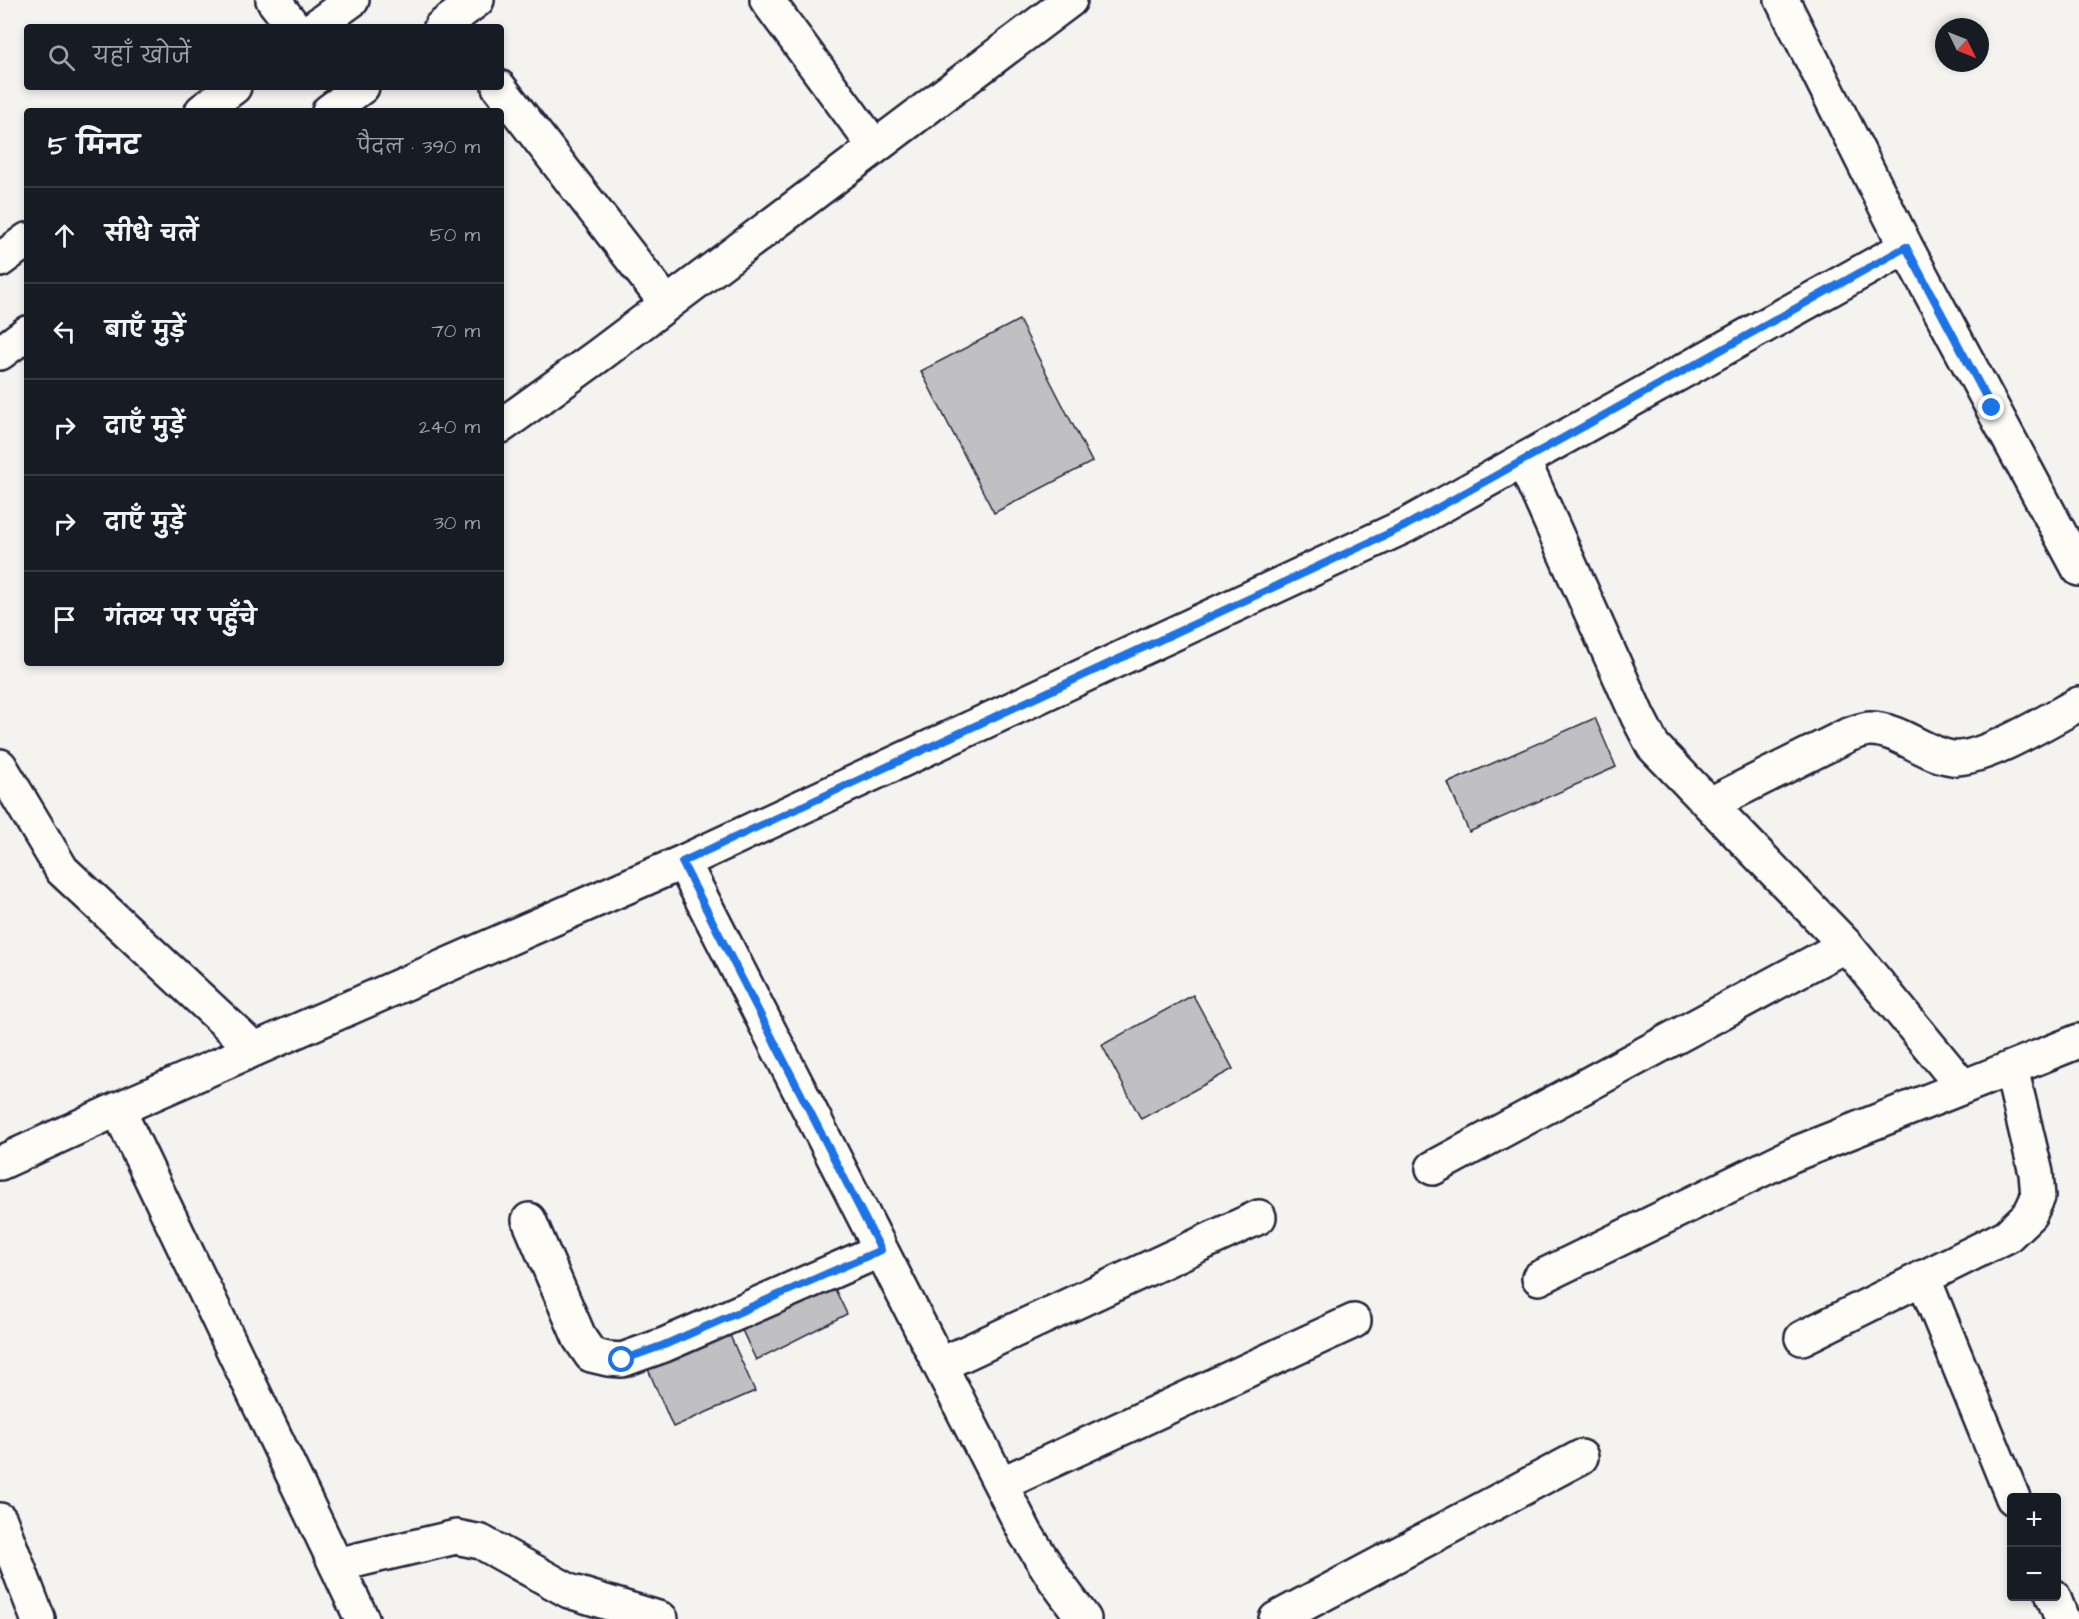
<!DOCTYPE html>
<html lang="hi">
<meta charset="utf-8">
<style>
body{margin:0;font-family:"Architects Daughter","Playpen Sans Deva",sans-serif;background:#20242c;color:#f1f3f6}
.controls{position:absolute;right:18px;bottom:18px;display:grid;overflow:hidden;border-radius:6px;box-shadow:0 3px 9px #0003}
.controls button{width:54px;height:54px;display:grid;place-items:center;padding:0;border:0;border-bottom:2px solid #363941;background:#171b24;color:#f1f3f6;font:30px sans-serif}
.compass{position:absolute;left:1935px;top:18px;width:54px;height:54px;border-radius:50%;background:#171b24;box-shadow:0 3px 9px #0003;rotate:133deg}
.stop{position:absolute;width:18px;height:18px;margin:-14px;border:4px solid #1a73e8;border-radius:50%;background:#fff}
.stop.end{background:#1a73e8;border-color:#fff;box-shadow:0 2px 6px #0008}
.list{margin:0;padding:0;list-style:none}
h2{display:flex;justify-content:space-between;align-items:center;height:78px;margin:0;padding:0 24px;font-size:26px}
h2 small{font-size:20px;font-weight:400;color:#9ea1a6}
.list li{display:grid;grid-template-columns:39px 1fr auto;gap:18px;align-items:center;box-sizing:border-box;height:96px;padding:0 24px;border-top:2px solid #363941}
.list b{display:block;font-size:22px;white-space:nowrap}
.list em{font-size:20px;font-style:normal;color:#9ea1a6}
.icon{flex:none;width:33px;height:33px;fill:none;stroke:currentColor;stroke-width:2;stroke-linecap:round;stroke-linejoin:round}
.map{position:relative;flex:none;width:2079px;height:1619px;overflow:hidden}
.search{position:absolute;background:#171b24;box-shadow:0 3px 9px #0003;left:24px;top:24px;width:480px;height:66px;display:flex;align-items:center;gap:15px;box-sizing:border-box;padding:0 21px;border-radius:6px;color:#9ea1a6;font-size:22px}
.panel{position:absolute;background:#171b24;box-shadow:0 3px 9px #0003;left:24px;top:108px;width:480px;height:558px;border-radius:6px}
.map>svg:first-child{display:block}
.building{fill:#c0bfc2;stroke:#22223b;stroke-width:1.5}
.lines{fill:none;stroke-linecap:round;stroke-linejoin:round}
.minor-casing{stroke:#22223b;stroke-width:38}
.major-casing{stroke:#22223b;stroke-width:38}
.minor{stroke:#fdfcf7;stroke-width:33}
.major{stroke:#fdfcf7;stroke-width:33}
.route{stroke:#1a73e8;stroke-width:8}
</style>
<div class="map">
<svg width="2079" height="1619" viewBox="0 0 2079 1619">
<rect width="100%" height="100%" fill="#f4f3ef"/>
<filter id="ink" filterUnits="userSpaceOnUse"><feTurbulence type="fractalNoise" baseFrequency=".0167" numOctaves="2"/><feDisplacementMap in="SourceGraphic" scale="12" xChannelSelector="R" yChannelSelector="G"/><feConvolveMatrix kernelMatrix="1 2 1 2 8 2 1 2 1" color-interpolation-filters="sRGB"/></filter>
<g filter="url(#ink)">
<path class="building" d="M1019,320L1092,462L994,513L921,371Z
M1595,718L1616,767L1469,832L1448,783Z
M1193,995L1233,1069L1141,1119L1102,1045Z
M832,1283L847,1314L756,1360L741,1328Z
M728,1331L755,1391L673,1427L647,1367Z"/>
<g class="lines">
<g class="minor-casing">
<path id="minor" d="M273,0L294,27
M767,0L875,147
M1782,0L1906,247L2079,569
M499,87L667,304
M501,426L598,356L1070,0
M1523,460L1638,717L1653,746L1846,945L1963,1087
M0,766L62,870L254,1049
M1710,804L1848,735C1855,733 1863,729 1870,729C1900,729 1923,754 1952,758C1983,761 2050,719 2079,704
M683,862L1026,1534L1056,1581L1084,1619
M118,1109L362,1619
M0,1163L118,1109L683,862L1405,526L1906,247
M1433,1168L1846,945
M529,1220L580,1339L591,1355L608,1359L622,1360L664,1345L881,1250
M1923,1277L2013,1498
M1539,1278L1792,1155L2079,1041
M1802,1338L2007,1236L2030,1214L2038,1197L2036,1173L2011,1068
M940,1365L1259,1217
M1001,1484L1354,1321
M0,1520L38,1619
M336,1565L456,1537L481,1542L569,1591L661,1619
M2053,1596L2062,1619
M1276,1619L1581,1457"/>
</g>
<g class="major-casing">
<path id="major" d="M315,27L352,0
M441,27L477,0
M202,111L234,87
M329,111L362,87
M0,260L27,240
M0,353L27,333"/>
</g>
<use href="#minor" class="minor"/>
<use href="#major" class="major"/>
</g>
</g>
<g class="lines" filter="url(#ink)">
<path class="route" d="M622,1360L664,1345L881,1250L682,862L1405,526L1906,247L1992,408"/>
</g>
</svg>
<div class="controls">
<button>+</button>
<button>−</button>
</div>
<svg class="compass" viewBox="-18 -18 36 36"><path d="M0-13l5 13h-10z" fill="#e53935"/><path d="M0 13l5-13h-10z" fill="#9ea1a6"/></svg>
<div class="stop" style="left:622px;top:1360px"></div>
<div class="stop end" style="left:1992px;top:408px"></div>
<div class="search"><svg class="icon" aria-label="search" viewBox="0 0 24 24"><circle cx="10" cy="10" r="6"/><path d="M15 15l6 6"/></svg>यहाँ खोजें</div>
<section class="panel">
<h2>5 मिनट<small>पैदल · 390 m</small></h2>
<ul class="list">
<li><svg class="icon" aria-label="ahead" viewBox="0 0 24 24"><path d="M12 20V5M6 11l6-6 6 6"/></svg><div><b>सीधे चलें</b></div><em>50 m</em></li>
<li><svg class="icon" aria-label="left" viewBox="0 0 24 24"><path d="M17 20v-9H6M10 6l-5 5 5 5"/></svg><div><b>बाएँ मुड़ें</b></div><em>70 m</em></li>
<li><svg class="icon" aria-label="right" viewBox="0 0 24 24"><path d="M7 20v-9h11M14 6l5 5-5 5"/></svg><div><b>दाएँ मुड़ें</b></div><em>240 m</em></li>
<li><svg class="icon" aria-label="right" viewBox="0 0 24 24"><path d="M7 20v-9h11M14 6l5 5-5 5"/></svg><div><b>दाएँ मुड़ें</b></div><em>30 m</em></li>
<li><svg class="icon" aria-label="arrive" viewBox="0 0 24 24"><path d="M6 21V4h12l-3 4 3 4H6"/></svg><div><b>गंतव्य पर पहुँचे</b></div></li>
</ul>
</section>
</div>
